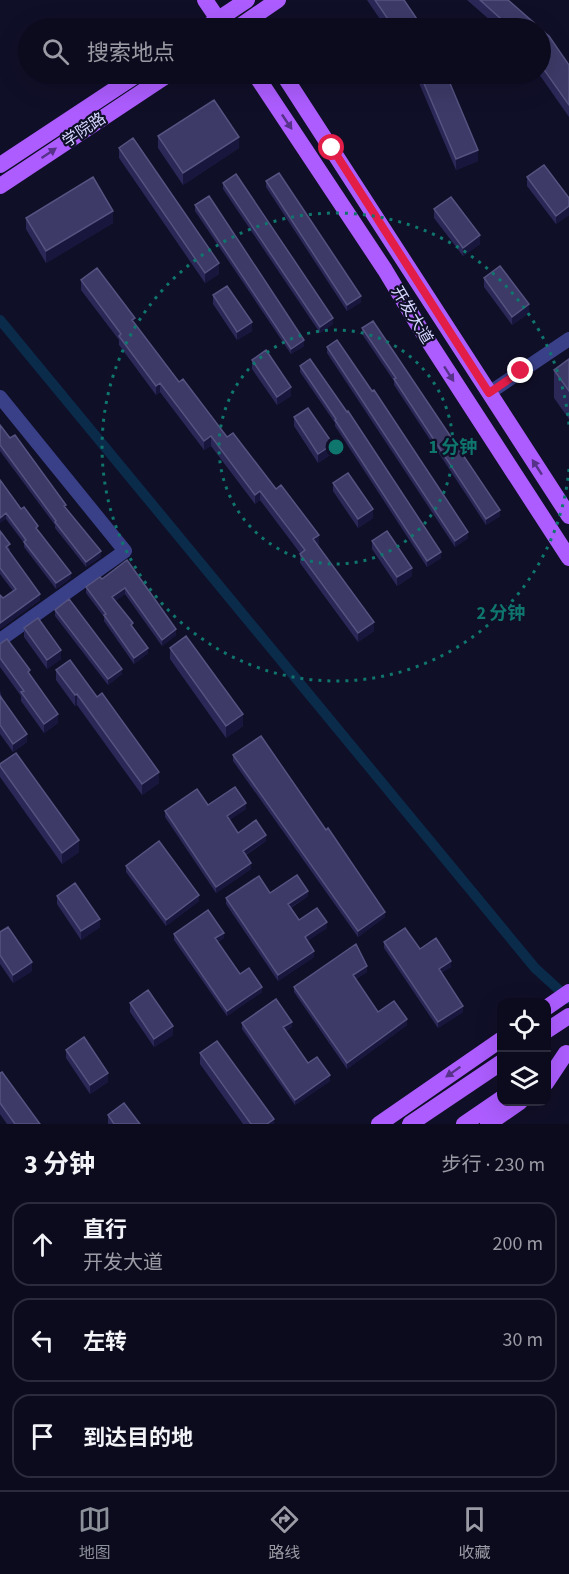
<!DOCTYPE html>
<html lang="zh">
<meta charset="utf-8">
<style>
body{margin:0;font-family:"Source Sans 3","Noto Sans SC",sans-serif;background:#151427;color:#f1f3f6}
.controls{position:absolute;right:18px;bottom:18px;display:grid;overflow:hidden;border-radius:12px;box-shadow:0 6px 24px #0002}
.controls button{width:54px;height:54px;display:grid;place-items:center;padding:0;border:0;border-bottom:2px solid #2c2b3c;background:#0c0b1e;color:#f1f3f6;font:30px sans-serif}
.stop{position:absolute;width:18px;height:18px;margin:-14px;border:4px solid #e11d48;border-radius:50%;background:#fff}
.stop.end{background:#e11d48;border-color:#fff;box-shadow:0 2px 6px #0008}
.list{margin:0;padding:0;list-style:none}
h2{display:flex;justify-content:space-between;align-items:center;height:78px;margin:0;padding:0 24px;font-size:26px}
h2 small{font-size:20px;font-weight:400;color:#9a9ba4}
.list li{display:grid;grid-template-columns:39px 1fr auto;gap:18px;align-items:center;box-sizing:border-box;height:84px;margin:0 12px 12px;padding:0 12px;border:2px solid #2c2b3c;border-radius:18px}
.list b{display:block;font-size:22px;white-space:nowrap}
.list p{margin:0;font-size:20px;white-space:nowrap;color:#9a9ba4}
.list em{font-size:20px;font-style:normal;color:#9a9ba4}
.icon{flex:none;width:33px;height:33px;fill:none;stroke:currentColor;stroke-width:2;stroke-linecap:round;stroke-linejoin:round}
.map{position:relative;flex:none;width:569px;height:1124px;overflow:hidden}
.search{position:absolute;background:#0c0b1e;box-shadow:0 6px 24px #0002;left:18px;right:18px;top:18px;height:66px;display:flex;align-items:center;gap:15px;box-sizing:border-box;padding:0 21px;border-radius:33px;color:#9a9ba4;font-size:22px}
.sheet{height:366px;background:#0c0b1e}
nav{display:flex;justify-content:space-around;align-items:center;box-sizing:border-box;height:84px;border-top:2px solid #2c2b3c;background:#0c0b1e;font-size:16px;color:#9a9ba4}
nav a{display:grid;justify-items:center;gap:3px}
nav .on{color:#8c9099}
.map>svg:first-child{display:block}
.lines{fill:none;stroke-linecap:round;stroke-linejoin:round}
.canal{stroke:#0b2b4b;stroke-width:10}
.minor{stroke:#394088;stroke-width:14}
.major{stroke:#ad5dff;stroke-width:16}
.wall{fill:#2b2756}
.shaded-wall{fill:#18163c}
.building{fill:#3d3a68;stroke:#555380;stroke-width:1.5}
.oneway{fill:#573289}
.route{stroke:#e11d48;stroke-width:8}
.ring{fill:none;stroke:#0f766e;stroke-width:3;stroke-dasharray:3 6}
.labels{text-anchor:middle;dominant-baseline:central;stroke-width:4.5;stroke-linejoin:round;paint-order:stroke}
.street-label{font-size:16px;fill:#d6d7ff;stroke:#100f28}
.centre{fill:#0f766e;stroke:#100f28;stroke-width:3}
.ring-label{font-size:18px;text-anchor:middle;font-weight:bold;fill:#0f766e;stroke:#100f28;stroke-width:4.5;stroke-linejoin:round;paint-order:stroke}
</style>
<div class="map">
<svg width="569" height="1124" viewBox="0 0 569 1124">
<rect width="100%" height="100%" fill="#100f28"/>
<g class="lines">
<path class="canal" d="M0,320L535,968L569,999"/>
<path class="minor" d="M489,393L569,339
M0,397L125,551L0,640"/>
<path class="major" d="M205,0L224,28
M205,28L247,0
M237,28L278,0
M255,74L385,270L418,325L569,558
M283,74L569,516
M0,165L138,74
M0,186L169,74
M546,1008L569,992
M546,1031L569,1016
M546,1083L566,1053
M379,1124L502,1039
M410,1124L502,1062
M464,1124L502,1098
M488,1124L520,1102"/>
</g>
<path class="wall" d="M367,0H404L423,28H386Z
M467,0H508L540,28H499Z
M540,29L569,65V117L539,74H540Z
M419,74H446L478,161L456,170L419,83Z
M158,136L239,148L183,185L158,148Z
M119,148L219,274L205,283L119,158Z
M527,177L569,198V215L556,224L527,186Z
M266,181L361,302L347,311L266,187Z
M223,183L333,324L320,333L223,189Z
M195,205L304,346L291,354L195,211Z
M434,209L480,244L463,256L434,218Z
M26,218L113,223L46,263L26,229Z
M484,278L529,313L512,325L484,287Z
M81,280L135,324L179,382L227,437L276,489L319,544L317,545L374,631L358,642L300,563V553L260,500L255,504L211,446L204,450L160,392L156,395L119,345V340L81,290Z
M213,295L252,331L237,340L213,304Z
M362,328L500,516L486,525L394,385V381L362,334Z
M327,347L372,391L468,538L455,547L327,353Z
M569,359V419L554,398V370Z
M252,360L291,396L277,405L252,369Z
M300,366L441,558L427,567L335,426V423L300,372Z
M294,417L333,453L318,463L294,426Z
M0,425L66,508L101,557L86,567L55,528V525L0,451Z
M0,480L38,531L71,578L56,589L24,547V543L6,519Z
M333,483L373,518L358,528L333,491Z
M0,531L10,550L9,551L40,600L0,629V595L3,598L13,591L0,574Z
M372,541L412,576L397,586L372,549Z
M127,560L176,635L162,646L125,594L115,601L133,627L148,653L134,664L104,621V617L86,593V587L102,579Z
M55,610L122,674L108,685L55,616Z
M24,628L61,659L47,669L24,637Z
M0,644L30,675L58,723L44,733L21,701V696L0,667Z
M170,648L243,726L226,738L170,659Z
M56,670L159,783L142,795L77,705L75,706L56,680Z
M0,691L2,698L27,742L13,752L0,734Z
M233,755L385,917L358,937L233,761Z
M0,764L79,852L62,864L0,777Z
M208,805L246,809L229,820L238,833L266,841L246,855L251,869L216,893L165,817V811Z
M126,866L199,901L166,926L126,872Z
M270,893L308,896L291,908L299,920L327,928L307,941L314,957L278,981L226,904V898Z
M57,896L100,927L81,940L57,904Z
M0,932L32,971L13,983L0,964Z
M174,934L224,938L218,942L240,974L262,992L227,1016L174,940Z
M384,942L420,949L451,967L441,973L463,1012L438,1028L384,948Z
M367,972L356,979L378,1012L407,1025L347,1069L294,992V987Z
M130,1003L173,1035L154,1047L130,1012Z
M242,1023L292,1027L286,1031L308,1063L330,1081L295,1105L242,1029Z
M66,1050L108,1082L90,1094L66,1058Z
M200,1053L274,1124H243L200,1064Z
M0,1073L40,1124H7L0,1114Z
M108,1115L140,1124H108Z"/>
<path class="shaded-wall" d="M239,137V148L183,185V173Z
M478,150V161L456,170V159Z
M569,206V215L556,224V216Z
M113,211V223L46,263V251Z
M480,235V244L463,256V248Z
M219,263V274L205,283V273Z
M361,296V302L347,311V305Z
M529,304V313L512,325V317Z
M333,318V324L320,333V327Z
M252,322V331L237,340V332Z
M304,340V346L291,354V349Z
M160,383V392L156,395V386Z
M291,387V396L277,405V397Z
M211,436V446L204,450V441Z
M333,444V453L318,463V454Z
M260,491V500L255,504V495Z
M373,509V518L358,528V519Z
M500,510V516L486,525V519Z
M6,513V519L0,523V518Z
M468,532V538L455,547V541Z
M319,535V544L313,548V539Z
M101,551V557L86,567V562Z
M441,552V558L427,567V561Z
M412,568V576L397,586V577Z
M71,573V578L56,589V583Z
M125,588V594L112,603V597Z
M40,594V600L0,629V623Z
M374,622V631L358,642V633Z
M176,629V635L162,646V640Z
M148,648V653L134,664V658Z
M61,650V659L47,669V660Z
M122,669V674L108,685V679Z
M77,694V705L75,706V695Z
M58,714V723L44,733V724Z
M243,714V726L226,738V726Z
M27,734V742L13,752V744Z
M159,772V783L142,795V784Z
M246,803V809L227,822V816Z
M266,835V841L243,856V851Z
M79,840V852L62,864V853Z
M251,863V869L216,893V887Z
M308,891V896L288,909V904Z
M199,895V901L166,926V920Z
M385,912V917L358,937V931Z
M100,919V927L81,940V931Z
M327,922V928L305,943V937Z
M224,933V938L215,944V938Z
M314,951V957L278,981V975Z
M451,961V967L439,975V969Z
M32,962V971L13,983V975Z
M367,966V972L353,981V975Z
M262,987V992L227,1016V1011Z
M463,1006V1012L438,1028V1022Z
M407,1019V1025L347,1069V1063Z
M292,1022V1027L283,1033V1027Z
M173,1026V1035L154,1047V1039Z
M108,1073V1082L90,1094V1085Z
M330,1075V1081L295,1105V1100Z
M274,1119V1124H267Z"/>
<path class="building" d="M375,0H404L423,28H394Z
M480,0H508L540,28H511Z
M540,29L549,36L569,65V105L540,64Z
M420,74H446L478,150L456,159Z
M214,100L239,137L183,173L158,136Z
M133,138L219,263L205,273L119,148Z
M544,165L569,198V206L556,216L527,177Z
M279,173L361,296L347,305L266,181Z
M236,174L333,318L320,327L223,183Z
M93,177L113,211L46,251L26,218Z
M209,196L304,340L291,349L195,205Z
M451,197L480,235L463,248L434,209Z
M500,266L529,304L512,317L484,278Z
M97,268L135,318L132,320L179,382L183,379L227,437L233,433L276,489L281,485L319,535L313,539L374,622L358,633L300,554L305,550L260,491L255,495L211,436L204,441L160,383L156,386L119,336L121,334L81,280Z
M227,286L252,322L237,332L213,295Z
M373,321L500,510L486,519L394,379L396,378L362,328Z
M337,340L372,391L374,390L468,532L455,541L327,347Z
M266,350L291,387L277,397L252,360Z
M310,359L347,412L348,411L441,552L427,561L335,420L336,419L300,366Z
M569,359V391L554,370Z
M308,408L333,444L318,454L294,417Z
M0,425L10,438L15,435L66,505L64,506L101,551L86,562L55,522L56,521L0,445Z
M348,473L373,509L358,519L333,483Z
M0,480L21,509L24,507L38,526L36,528L71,573L56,583L24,542L26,540L6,513L0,518Z
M0,531L10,544L6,547L40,594L0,623V595L3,598L16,589L0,568Z
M387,531L412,568L397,577L372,541Z
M127,560L176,629L162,640L125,588L112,597L133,623L131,625L148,648L134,658L104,615L106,614L86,587L100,577L102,579Z
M69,599L122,669L108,679L55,610Z
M38,618L61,650L47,660L24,628Z
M186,636L243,714L226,726L170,648Z
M7,639L30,670L28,672L58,714L44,724L21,692L24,691L0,658V644Z
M70,660L97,697L102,693L159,772L142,784L77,694L75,695L56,670Z
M0,696L27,734L13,744L0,725Z
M261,736L326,830L328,828L385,912L358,931L233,755Z
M16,753L79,840L62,853L0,766V764Z
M235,787L246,803L227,816L238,833L256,820L266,835L243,851L251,863L216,887L165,811L197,789L208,805Z
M159,841L199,895L166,920L126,866Z
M297,875L308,891L288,904L299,920L317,908L327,922L305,937L314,951L278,975L226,898L259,876L270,893Z
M75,883L100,919L81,931L57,896Z
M208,910L224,933L215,938L240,974L249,968L262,987L227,1011L174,934Z
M8,927L32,962L13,975L0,955V932Z
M405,928L420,949L436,938L451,961L439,969L463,1006L438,1022L384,942Z
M356,944L367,966L353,975L378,1012L394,1001L407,1019L347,1063L294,987Z
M148,990L173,1026L154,1039L130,1003Z
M276,999L292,1022L283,1027L308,1063L317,1057L330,1075L295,1100L242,1023Z
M84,1037L108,1073L90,1085L66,1050Z
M217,1041L274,1119L267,1124H251L200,1053Z
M2,1072L40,1124H15L0,1103V1073Z
M124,1103L140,1124H114L108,1115Z"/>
<defs><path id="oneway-solid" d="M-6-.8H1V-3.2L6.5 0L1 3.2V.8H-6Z" transform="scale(1.5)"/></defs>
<g class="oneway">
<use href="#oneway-solid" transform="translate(287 122) rotate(56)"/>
<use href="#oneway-solid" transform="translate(49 153) rotate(-34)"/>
<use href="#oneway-solid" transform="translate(449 374) rotate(57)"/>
<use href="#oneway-solid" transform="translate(537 467) rotate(-123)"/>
<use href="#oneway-solid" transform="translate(453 1072) rotate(145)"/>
</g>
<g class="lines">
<path class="route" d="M332,148L489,393L521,371"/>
</g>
<g class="ring">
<circle cx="336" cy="447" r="117"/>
<path d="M569 469A234 234 0 1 1 569 425"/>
</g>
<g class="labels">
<g class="street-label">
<text transform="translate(84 130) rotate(-34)">学院路</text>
<text transform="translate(412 315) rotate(59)">开发大道</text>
</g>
</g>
<circle cx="336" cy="447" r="9" class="centre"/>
<g class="ring-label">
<text x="453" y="453">1 分钟</text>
<text x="501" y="619">2 分钟</text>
</g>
</svg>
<div class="controls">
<button><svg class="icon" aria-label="locate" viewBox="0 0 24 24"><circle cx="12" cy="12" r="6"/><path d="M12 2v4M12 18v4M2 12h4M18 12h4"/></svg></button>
<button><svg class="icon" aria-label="layers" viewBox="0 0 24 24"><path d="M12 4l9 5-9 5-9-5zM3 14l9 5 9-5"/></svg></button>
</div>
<div class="stop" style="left:332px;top:148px"></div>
<div class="stop end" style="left:521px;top:371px"></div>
<div class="search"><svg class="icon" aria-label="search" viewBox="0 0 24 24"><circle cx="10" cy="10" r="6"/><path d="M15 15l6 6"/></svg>搜索地点</div>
</div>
<section class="sheet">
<h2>3 分钟<small>步行 · 230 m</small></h2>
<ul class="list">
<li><svg class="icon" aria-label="ahead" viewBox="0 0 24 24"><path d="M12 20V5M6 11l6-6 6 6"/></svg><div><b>直行</b><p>开发大道</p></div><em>200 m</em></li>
<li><svg class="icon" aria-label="left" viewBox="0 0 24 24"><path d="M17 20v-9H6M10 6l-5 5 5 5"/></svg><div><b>左转</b></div><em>30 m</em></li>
<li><svg class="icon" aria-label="arrive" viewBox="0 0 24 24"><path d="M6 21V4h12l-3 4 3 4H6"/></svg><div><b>到达目的地</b></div></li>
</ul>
</section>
<nav>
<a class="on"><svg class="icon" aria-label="map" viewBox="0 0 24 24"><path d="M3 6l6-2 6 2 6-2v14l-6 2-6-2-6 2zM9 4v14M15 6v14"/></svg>地图</a>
<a><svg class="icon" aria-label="directions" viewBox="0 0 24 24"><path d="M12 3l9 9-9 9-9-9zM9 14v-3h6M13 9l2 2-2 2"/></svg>路线</a>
<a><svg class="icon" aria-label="saved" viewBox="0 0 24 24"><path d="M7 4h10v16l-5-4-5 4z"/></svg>收藏</a>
</nav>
